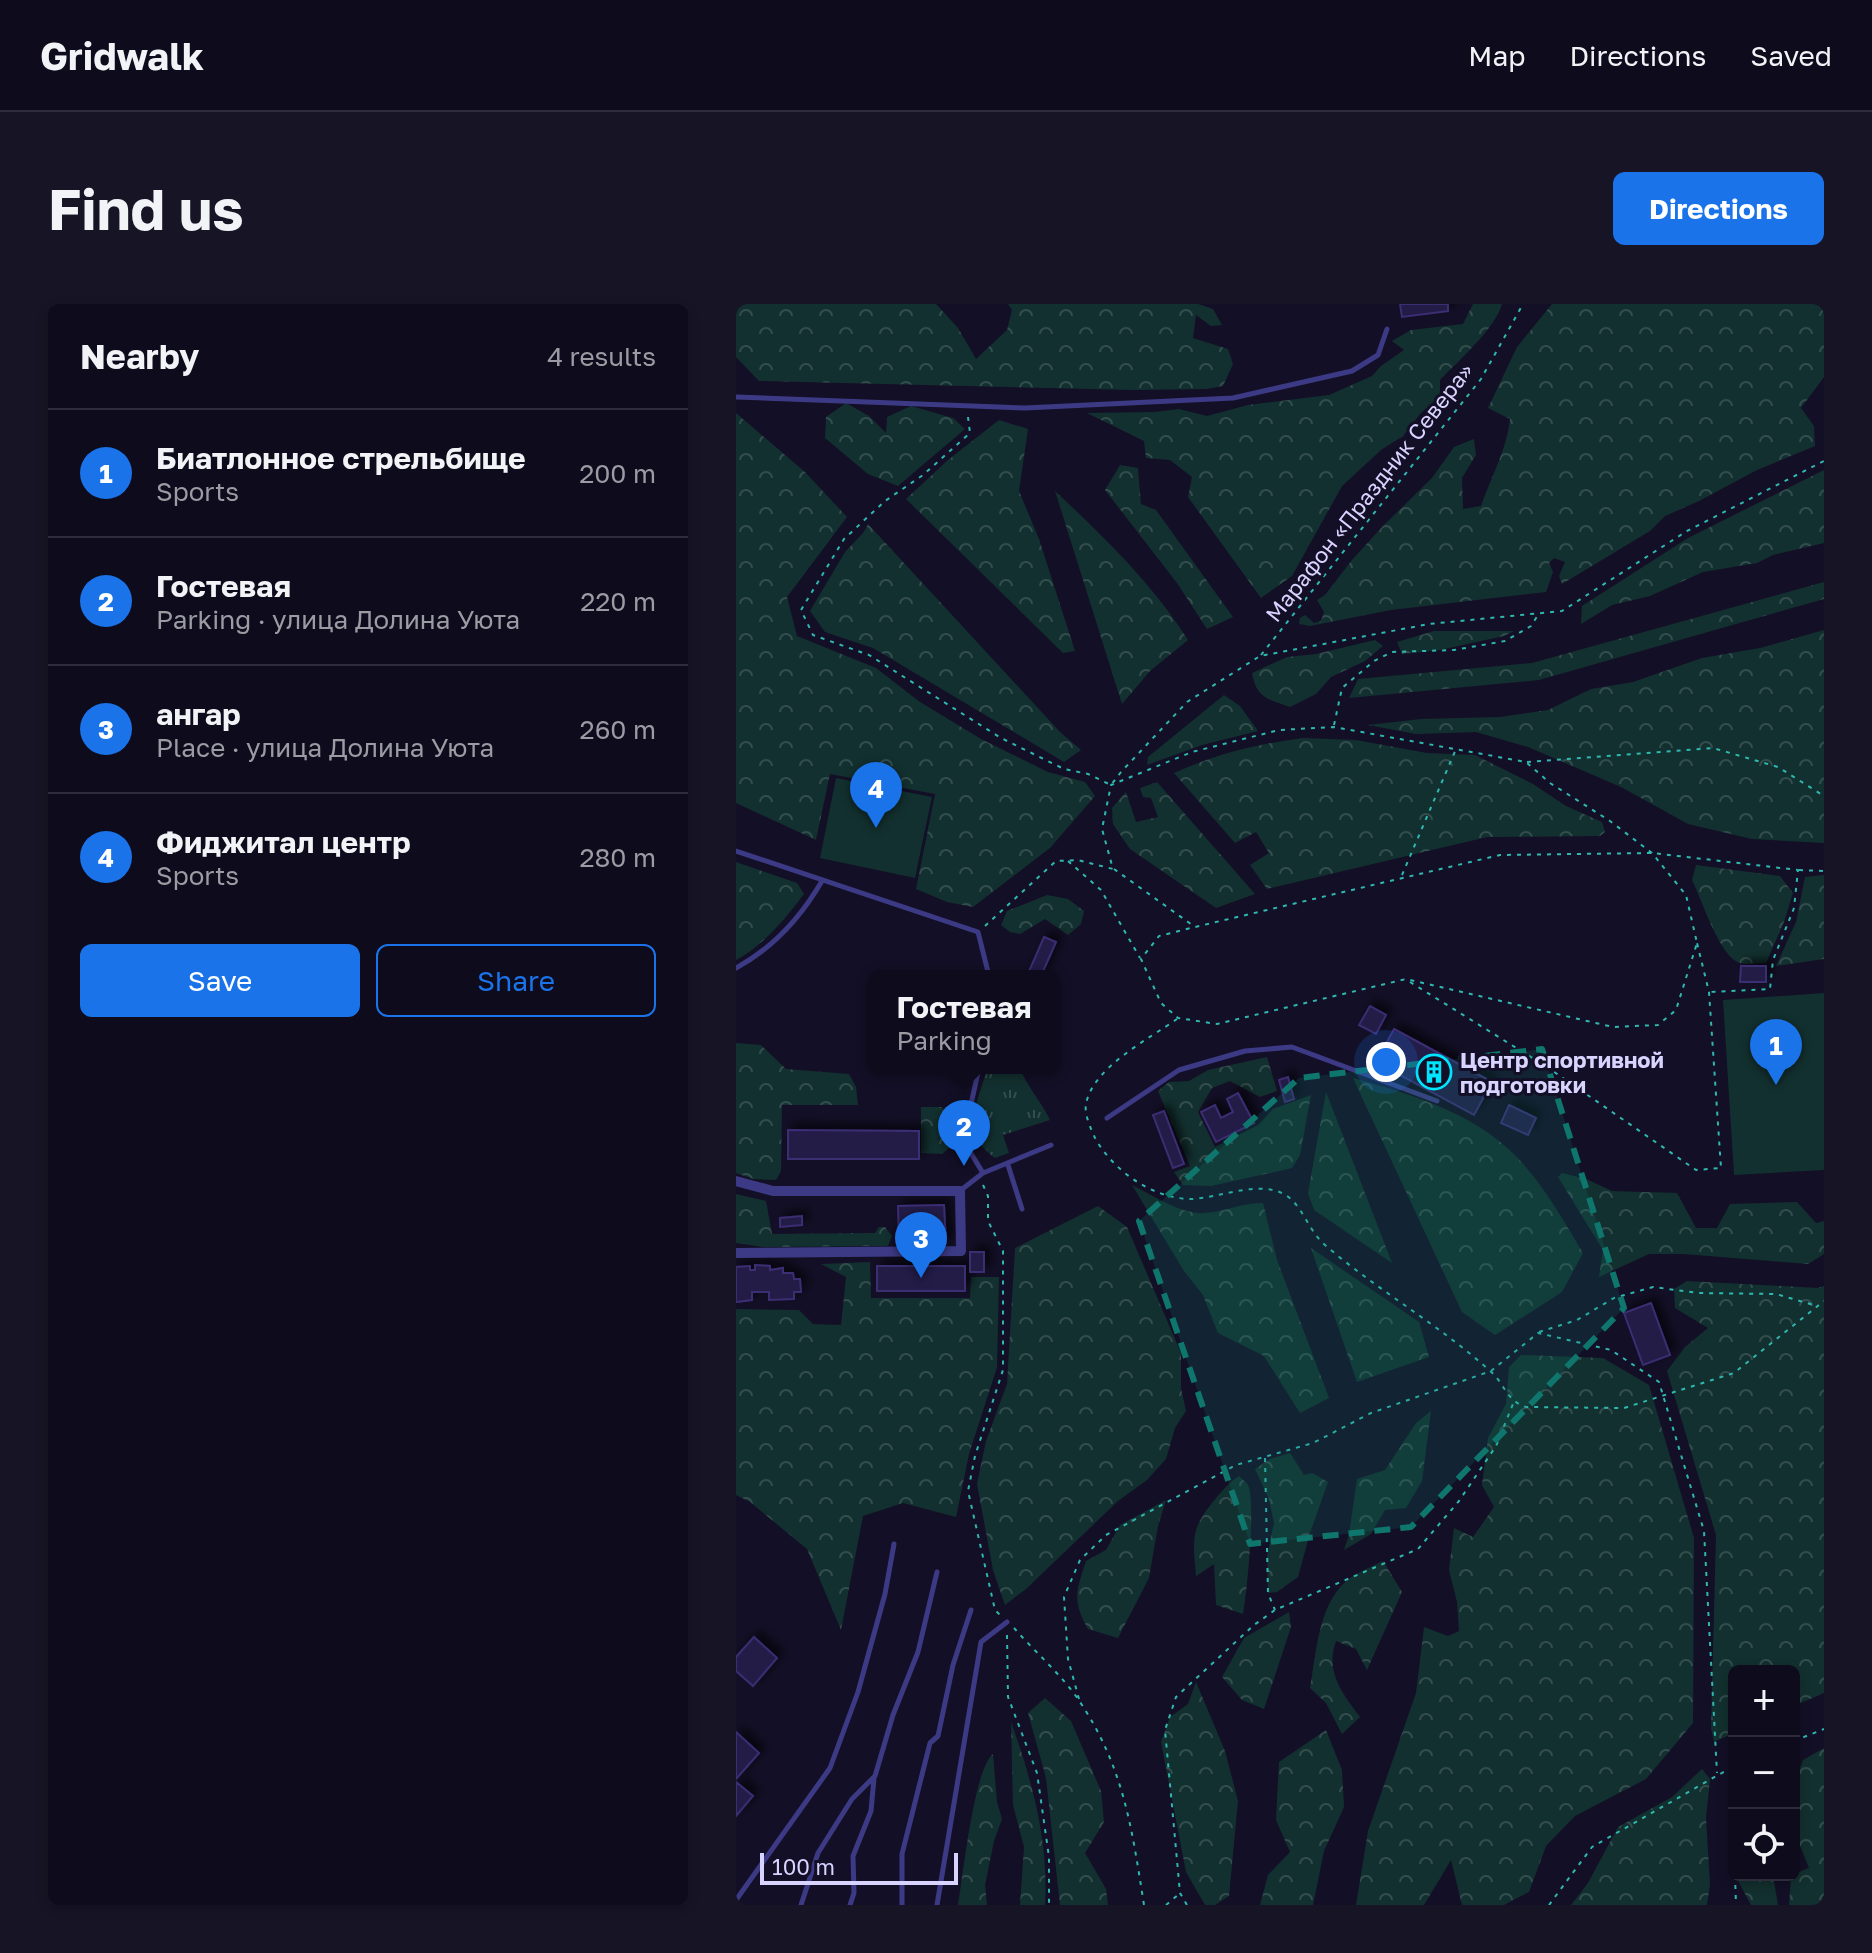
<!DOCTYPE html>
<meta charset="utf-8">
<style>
body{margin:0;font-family:"Golos Text",sans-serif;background:#171425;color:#f1f3f6}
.controls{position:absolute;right:24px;bottom:24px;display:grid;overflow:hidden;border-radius:12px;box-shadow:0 4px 12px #0003}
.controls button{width:72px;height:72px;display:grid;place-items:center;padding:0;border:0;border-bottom:2px solid #2e2b3b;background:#0e0b1c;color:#f1f3f6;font:40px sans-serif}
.scale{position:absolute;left:24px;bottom:20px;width:198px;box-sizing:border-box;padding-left:8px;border:4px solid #d9d4ff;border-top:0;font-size:22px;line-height:28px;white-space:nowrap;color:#d9d4ff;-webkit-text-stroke:6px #130f26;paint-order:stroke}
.you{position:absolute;left:650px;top:758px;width:28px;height:28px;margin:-20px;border:6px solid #fff;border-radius:50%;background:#1a73e8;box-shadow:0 0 0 12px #1a73e833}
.badge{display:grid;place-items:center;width:52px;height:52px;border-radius:50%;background:#1a73e8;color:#fff;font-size:26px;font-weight:700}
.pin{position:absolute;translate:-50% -66px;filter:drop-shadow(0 2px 4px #0008)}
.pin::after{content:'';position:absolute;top:42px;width:28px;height:24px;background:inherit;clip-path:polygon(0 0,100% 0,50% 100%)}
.popup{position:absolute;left:132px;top:666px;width:192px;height:104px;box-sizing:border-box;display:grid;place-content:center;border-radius:12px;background:#0e0b1c;filter:drop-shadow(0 2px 6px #0005);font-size:26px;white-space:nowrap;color:#9b9ba3}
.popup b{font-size:30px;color:#f1f3f6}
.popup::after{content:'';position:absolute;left:50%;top:100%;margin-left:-16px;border:16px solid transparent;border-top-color:#0e0b1c}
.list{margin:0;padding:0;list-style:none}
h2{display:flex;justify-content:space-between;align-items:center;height:104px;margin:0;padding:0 32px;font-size:34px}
h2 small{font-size:26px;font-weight:400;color:#9b9ba3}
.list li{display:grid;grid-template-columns:52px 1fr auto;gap:24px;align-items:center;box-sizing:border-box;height:128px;padding:0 32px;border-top:2px solid #2e2b3b}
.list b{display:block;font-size:30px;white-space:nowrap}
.list p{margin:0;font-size:26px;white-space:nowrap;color:#9b9ba3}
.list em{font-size:26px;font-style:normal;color:#9b9ba3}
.actions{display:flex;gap:16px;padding:24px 32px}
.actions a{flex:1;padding:18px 0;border:2px solid #1a73e8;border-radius:12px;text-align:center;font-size:28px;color:#1a73e8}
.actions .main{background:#1a73e8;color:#fff}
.icon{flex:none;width:44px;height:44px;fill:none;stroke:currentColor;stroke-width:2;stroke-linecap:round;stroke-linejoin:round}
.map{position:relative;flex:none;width:1088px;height:1601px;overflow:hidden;border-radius:12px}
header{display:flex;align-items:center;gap:48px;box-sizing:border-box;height:112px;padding:0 40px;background:#0e0b1c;border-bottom:2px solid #2e2b3b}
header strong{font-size:38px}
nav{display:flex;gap:44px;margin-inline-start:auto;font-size:28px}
.intro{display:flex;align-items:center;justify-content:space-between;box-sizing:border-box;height:192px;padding:0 48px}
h1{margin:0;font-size:56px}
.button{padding:20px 36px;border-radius:12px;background:#1a73e8;color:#fff;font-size:28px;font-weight:700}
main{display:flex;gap:48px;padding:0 48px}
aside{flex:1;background:#0e0b1c;border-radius:12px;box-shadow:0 4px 12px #0003}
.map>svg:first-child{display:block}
.grass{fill:url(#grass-tufts)}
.forest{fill:url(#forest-crowns)}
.garden{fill:#12302f}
.building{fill:#241b47;stroke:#3b2d73;stroke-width:2;filter:url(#shadow)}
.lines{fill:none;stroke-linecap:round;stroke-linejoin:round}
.path{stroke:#2fb8b0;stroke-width:2;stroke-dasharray:4 6;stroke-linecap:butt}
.service{stroke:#3d3a85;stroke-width:5}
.minor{stroke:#3d3a85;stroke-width:10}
.marked{fill:#0f766e;fill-opacity:0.2;stroke:#0f766e;stroke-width:6;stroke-dasharray:16 10;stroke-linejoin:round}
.labels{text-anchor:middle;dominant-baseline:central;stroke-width:6;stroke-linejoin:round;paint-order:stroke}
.street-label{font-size:22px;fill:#d9d4ff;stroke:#130f26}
.poi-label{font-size:22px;font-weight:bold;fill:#d9d4ff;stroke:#130f26;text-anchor:start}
</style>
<header>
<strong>Gridwalk</strong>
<nav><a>Map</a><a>Directions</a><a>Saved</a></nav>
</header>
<div class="intro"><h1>Find us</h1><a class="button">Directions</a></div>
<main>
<aside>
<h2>Nearby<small>4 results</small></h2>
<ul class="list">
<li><span class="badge">1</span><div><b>Биатлонное стрельбище</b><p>Sports</p></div><em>200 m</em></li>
<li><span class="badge">2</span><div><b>Гостевая</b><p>Parking · улица Долина Уюта</p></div><em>220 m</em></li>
<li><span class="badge">3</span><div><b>ангар</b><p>Place · улица Долина Уюта</p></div><em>260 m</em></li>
<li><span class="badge">4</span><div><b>Фиджитал центр</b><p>Sports</p></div><em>280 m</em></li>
</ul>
<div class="actions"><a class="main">Save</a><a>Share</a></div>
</aside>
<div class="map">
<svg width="1088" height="1601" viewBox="0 0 1088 1601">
<defs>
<pattern id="grass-tufts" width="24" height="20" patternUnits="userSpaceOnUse" patternTransform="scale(2)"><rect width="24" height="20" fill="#12302f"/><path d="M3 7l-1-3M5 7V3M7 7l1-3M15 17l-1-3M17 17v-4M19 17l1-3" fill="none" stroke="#344d4e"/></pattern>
<pattern id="forest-crowns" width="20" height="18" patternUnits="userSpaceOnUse" patternTransform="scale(2)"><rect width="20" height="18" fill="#12302f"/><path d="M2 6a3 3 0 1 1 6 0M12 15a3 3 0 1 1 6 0" fill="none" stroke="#344d4e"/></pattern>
<filter id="shadow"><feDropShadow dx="6" dy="-6" stdDeviation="4" flood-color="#0009"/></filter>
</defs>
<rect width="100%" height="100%" fill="#130f26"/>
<path class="grass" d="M252,764H284C291,783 305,797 314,816L267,831L273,849L259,854C224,830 241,797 252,764Z"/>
<path class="forest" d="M0,0H200L222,24L240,55L271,26L276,6L272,0H462L477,5L486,21L475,22L460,11L457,34L492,45L497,60L487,82L470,85L397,86L23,77L0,53Z
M737,0H766C759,25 722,57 704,76V92L684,110L667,132L645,146L606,182L556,272L525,294L452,193L456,173L434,156L410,154L408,137L351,109L419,108L443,105L471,112L512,101L593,91L636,72L645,62L668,46L656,37L675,26L727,20Z
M816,0H1088V73L1065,104L1078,122L1079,142L1021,166L963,197L929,212L914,227L826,280L823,272L829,258L818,254L813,259L817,268L810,288L655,306L574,322L563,320L564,314L569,311L578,319L585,317L588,308L581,296L589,291L616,256L647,222L696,174L718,143L738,135L740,151L726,174L727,205L745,202C755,173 771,145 774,115L752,104L781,43Z
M110,99L133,112L150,129L151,113L175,102L217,114L229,125L162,182L132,170L89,134L90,113Z
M0,109L69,168L111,213L51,293L61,332L140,364L184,398L245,435L312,468L349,478L359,492L314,544L237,603L211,598L180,585L199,490L94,470L80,536L0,499Z
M263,116L292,125L283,187L303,235L339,347L327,349L170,195L212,156Z
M384,161L402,164L405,200L420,206L497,313L471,325L441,279L369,186Z
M1088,166V239L1037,251L1021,259L967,268L914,292L876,301L845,320L846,302L952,234Z
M319,187C368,233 416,279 452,336L414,367L386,400Z
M132,220L324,428L345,446L328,458L137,344L89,328L74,307L109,248L128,228Z
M1088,278V295L803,376L613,394L622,375L796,359Z
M1088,326V539L1016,535L952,520L885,483L792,443L740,428L680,430L632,421L685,415L764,413L812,406L855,385L897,378L966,354L1024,344Z
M698,327H778L768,332L704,346L666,350L661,338Z
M639,336L647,342L629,357L595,373L580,390L554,403C533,396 520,394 516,369L551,353L580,350Z
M488,391L504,402L522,427L466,441L411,461L412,453Z
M567,434L620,436L691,449L739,451L797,480L830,502L866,518L869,528L864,532L751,533L531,585L514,561L533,549L520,528L499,539L438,469C480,450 521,440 567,434Z
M421,478L519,590L480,604L394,545L377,520L376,504L390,488L400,518L422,513L415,494L407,493L404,484Z
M0,558L61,579L68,590C50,614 27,642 0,656Z
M960,561L1044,572L1057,589L1048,618L1030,659C1022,659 1011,661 1004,659C984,654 966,596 956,576Z
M1088,571V655L1040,662L1060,618L1069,573Z
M311,591L332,595L348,607L345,620L332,631L309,615L284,630L274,628L265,621L271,607Z
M0,739L25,741L50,765L113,770L120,783L122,801H46L45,867L40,876L17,875L0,869Z
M531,753L541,787L524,793L494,777L476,784L462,808L479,843L522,821L537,805L575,791L564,851L556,864L475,882L447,881L438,868L454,862L422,787L433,778L453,777L472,766Z
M617,774C681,792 750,812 793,867C814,892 830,921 847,949L826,988L759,1031L726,1008Z
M590,788L656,959L578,906L572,889Z
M185,803H206L219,819V839L206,850L185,849Z
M826,869L850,875L876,887L941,889L960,924H981L994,900L1061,898L1080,919L1088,917V950L1072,960L948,950H913L863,973L867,946L822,873Z
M396,881C417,891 445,911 469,909C489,908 507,898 527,899L541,956L593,1094L564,1109L528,1052L482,1029L467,991L448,967Z
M0,890L30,897L36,930L139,929L143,923H149L156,932L152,942L27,943L0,939Z
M362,902L391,923L445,1049V1084L450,1107L439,1124L430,1155L411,1176L382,1197L290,1285L269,1301L257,1266L241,1180L250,1137L271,1080L279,944Z
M575,944L683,1018L693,1053L621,1078Z
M134,958L135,994H234L235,973H263L261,1063L233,1150L220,1213L167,1199L127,1212L105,1326L71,1245L14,1198L0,1191V1005L63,1006L77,1020L105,1021L110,973L85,960Z
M951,977L1082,984L1088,982V1389L1058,1402V1367H998V1429L978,1438L975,1424L980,1231L931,1067L949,1043L972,1024L939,1004L938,985Z
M785,1051L867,1054L913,1081L958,1234L957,1419L910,1475L839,1512L810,1542L793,1588L768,1601H726L715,1556L688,1601H620L632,1527L680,1389L688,1323L712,1332L723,1327L721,1298L713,1266L718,1224L737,1233L758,1203L746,1181L752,1134L770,1100L773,1063Z
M695,1107L686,1177L670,1204L649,1206L635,1230L608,1246L613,1231L621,1175L649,1166L680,1119Z
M554,1149L568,1171L576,1169L592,1178L574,1229L562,1273L541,1288L532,1289L531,1252L538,1219L533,1195L519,1165L534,1155Z
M503,1172C506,1175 509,1177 512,1181C520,1198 511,1289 507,1310L480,1301L478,1260L460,1272C459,1256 455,1236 462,1221C468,1207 490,1180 503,1172Z
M430,1196L422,1222L413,1274L382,1334L352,1325C336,1297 340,1287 350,1257L370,1246L384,1221Z
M647,1257L666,1288L631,1366L620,1345L600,1337C589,1368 606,1389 624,1413L606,1430L590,1399L574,1384C580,1351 582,1303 609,1278C619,1269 635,1263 647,1257Z
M553,1308L555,1323L528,1405L506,1396L486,1373L508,1334Z
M460,1378L489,1447L502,1497L493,1592L479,1601H469L450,1568L425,1438L434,1413L452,1400Z
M309,1394L335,1417L365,1487L368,1518L349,1549L370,1585L372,1601H324L310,1474L292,1409Z
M275,1418C296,1476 313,1538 309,1601H284L288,1543L277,1501Z
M590,1426L606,1466L608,1503L588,1547L577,1601H524L532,1571L554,1548L540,1516L543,1458Z
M1088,1444V1601H1053L1055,1571L1073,1564L1058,1527V1481L1067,1456Z
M257,1450L261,1498L266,1515L258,1537L249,1581L251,1601H222C227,1572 238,1465 257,1450Z
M966,1465L974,1475L970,1514L974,1580L971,1601H835L852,1579L882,1523L936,1493Z
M999,1571H1037L1042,1601H1015Z"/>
<path class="garden" d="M100,474L196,493L179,574L84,554Z
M1088,689V866L998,871L987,696Z"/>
<path class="building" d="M664,0H712V7L666,13Z
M308,633L320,638L305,672H291Z
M1005,662H1030V678H1004Z
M634,702L650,711L640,730L623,721Z
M658,725L756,778L738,811L640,758Z
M552,773L558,795L549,798L543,776Z
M502,789L518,819L480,838L465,808L479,801L485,814L497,808L491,795Z
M773,801L800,814L792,831L765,819Z
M428,807L448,860L437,864L417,811Z
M52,826L183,827V855H52Z
M208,901L210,939L163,940L162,902Z
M66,912V921L44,923V914Z
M234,948H248V968H234Z
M19,961L34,962V966L47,964V969H57L58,975H64L65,988H58V995L33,996V988H16V996L0,998V963L14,962V966H19Z
M141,962H229V987H141Z
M915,999L934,1051L907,1061L888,1009Z
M18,1333L41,1354L17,1382L0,1367V1353Z
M0,1428L23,1449L0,1475Z
M0,1478L17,1492L0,1512Z"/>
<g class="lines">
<path class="path" d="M232,113L234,129L187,171L149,197L108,235L65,306L77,331L133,351L265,434L328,465L352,470L375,481L385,468L451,398L524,352L693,320L826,307L951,227L1088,157
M525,351L745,75L787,0
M598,421L606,384L638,357L656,348L718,346L769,337L795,322L802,311
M791,458L977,444L1042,463L1088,492
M332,557L365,586L404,654
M378,565L459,623L764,551L916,549L1062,566L1058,604L1037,656L1034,685L973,688
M1063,566L1088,567
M666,571L720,445
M249,622L320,557L342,556L377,565L366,525L375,481L456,448L543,426L598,423L790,458L814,479L874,517L916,549L950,591L961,639L940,706L922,721L877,723L670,675L481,720L442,714L425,699L405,655L423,632L459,623
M674,678L811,763L960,866L985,864L973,688L961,639
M441,715C413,735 357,763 350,800C348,810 355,825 359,834C377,866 414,893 452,895C482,896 531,870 557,897C569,910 575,929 589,941C641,986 702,1020 753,1066C769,1079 769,1096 790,1103L888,1104L998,1069L1088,997
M247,881L252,892V917L267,947V1066L239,1152L232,1187L259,1306L265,1312
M803,1028L841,1016L878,994L917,983L963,989L1040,990L1081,1002
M529,1154L532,1289L539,1306
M278,1324C299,1348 326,1371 344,1398C388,1464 396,1525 408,1601
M271,1331L272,1393L301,1469L313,1553V1601
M343,1395L332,1355L328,1293L344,1256L370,1231L500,1161L577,1139L635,1109L755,1067L802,1029L875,1046L923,1078L968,1227L981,1469
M1058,1437L1088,1425
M999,1571L1000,1601
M430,1601L443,1590
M451,1601L444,1589L429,1426L440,1393L518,1321L539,1306L682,1245L723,1197L760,1142L777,1100
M813,1601L856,1543L998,1462"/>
<path class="service" d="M0,93L289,104L497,94L616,67L642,51L651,25
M0,547L242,628L253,672
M0,664C37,644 65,613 86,577
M243,764L235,800L231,843L247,869
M371,814L443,766L509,747L556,743L701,797
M272,861L286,905
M225,886L247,869L315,841
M0,1596L94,1464L122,1388L149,1290L158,1240
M65,1601L82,1549L116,1495L139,1472L157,1411L182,1348L201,1268
M114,1601L118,1589L117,1552L135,1507L138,1474
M166,1601V1550L194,1439L202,1432L217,1361L235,1306
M201,1601L245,1338L271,1318"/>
<path class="minor" d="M0,877L37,887H224L225,947L0,949"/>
</g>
<path class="marked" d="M806,745L888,1004L675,1223L514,1240L403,917L563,774Z"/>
<defs>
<g id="building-ring" transform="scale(1.8)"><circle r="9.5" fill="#130f26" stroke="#00e5ff" stroke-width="1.5"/><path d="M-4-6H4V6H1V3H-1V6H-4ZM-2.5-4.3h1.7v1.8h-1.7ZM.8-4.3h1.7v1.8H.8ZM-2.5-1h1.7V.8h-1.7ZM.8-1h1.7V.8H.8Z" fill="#00e5ff"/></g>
</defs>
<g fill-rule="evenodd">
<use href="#building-ring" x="698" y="768"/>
</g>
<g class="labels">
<g class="street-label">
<text transform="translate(633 188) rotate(-52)">Марафон «Праздник Севера»</text>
</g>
<g class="poi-label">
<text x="724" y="755">Центр спортивной<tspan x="724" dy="25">подготовки</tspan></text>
</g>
</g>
</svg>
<div class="controls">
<button>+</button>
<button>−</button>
<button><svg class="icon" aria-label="locate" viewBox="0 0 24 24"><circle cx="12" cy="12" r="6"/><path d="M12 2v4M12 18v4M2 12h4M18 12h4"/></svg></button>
</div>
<div class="scale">100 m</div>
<div class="you"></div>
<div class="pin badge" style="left:1040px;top:781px">1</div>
<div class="pin badge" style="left:228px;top:862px">2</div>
<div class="popup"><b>Гостевая</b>Parking</div>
<div class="pin badge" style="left:185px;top:974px">3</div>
<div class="pin badge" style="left:140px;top:524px">4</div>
</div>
</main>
